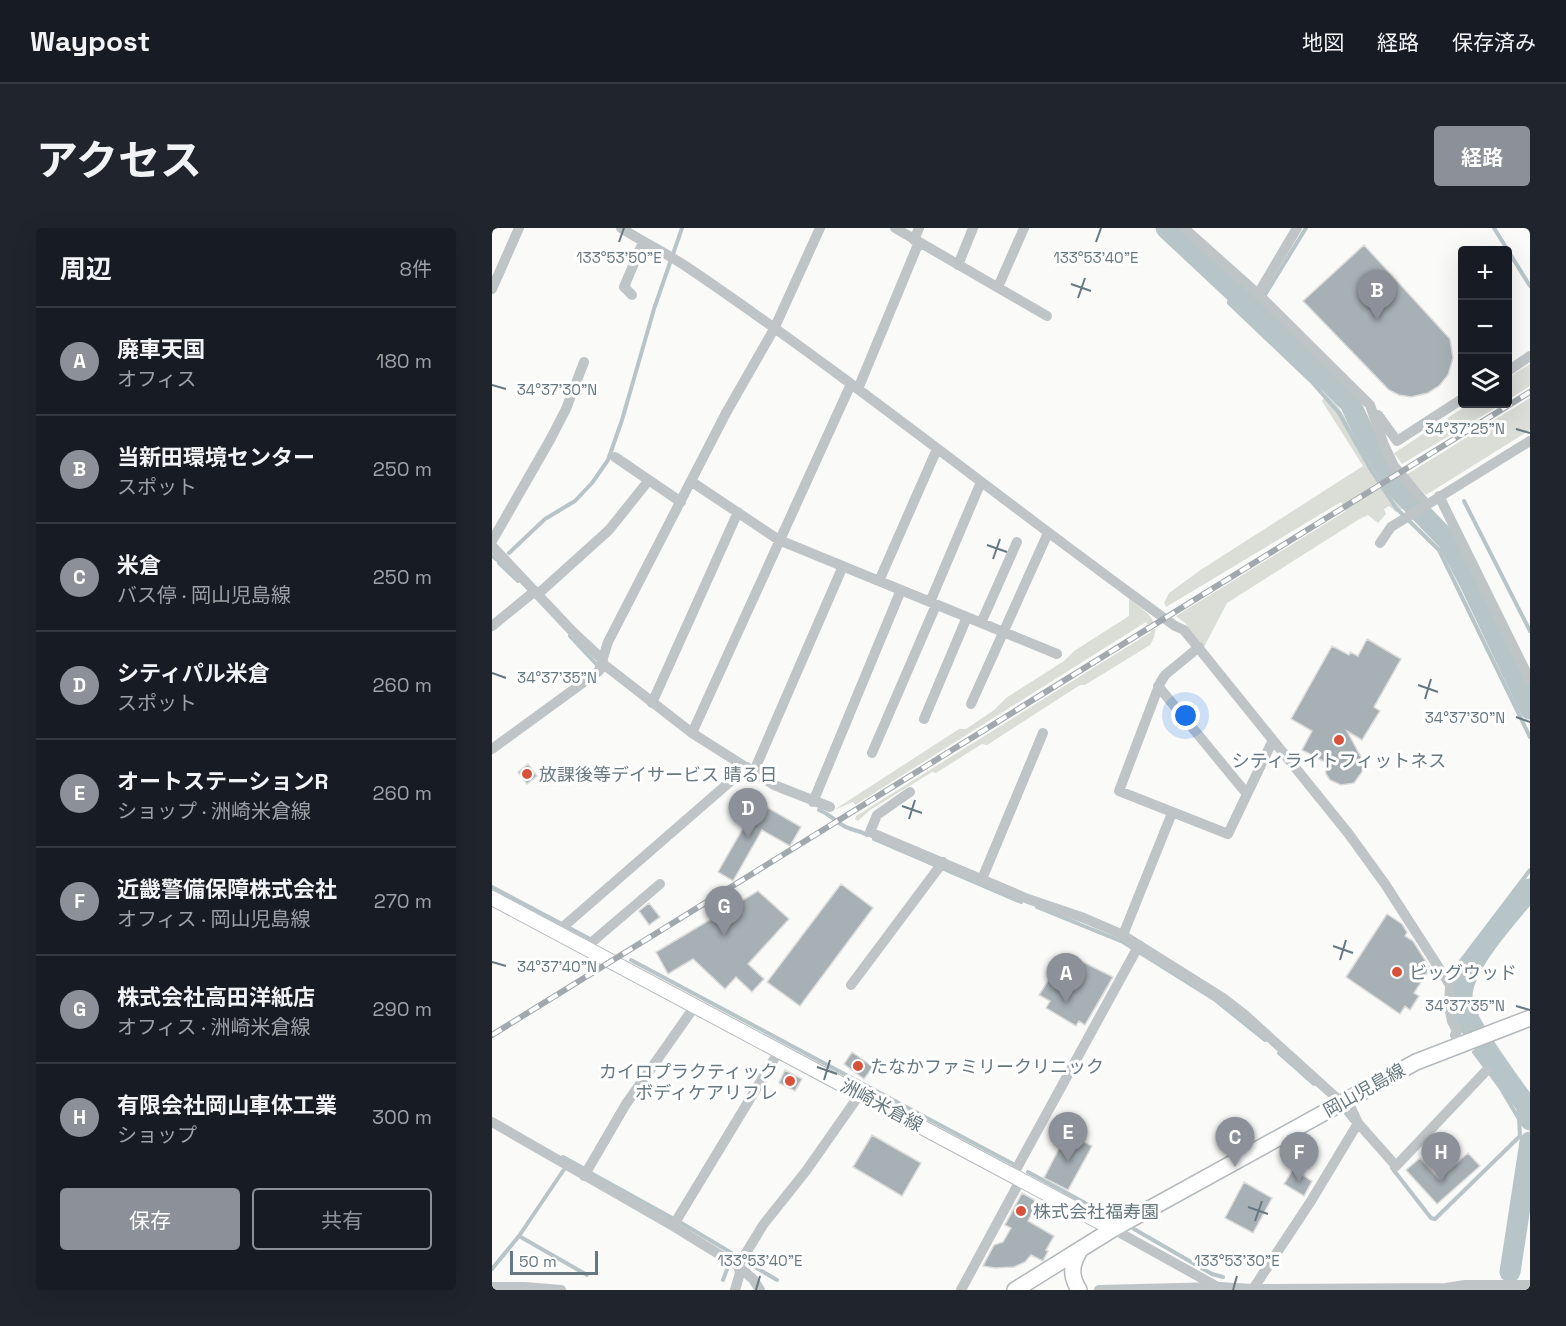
<!DOCTYPE html>
<html lang="ja">
<meta charset="utf-8">
<style>
body{margin:0;font-family:"Space Grotesk","Noto Sans JP",sans-serif;background:#20242c;color:#f1f3f6}
.controls{position:absolute;right:18px;top:18px;display:grid;overflow:hidden;border-radius:6px;box-shadow:0 6px 24px #0002}
.controls button{width:54px;height:54px;display:grid;place-items:center;padding:0;border:0;border-bottom:2px solid #363941;background:#171b24;color:#f1f3f6;font:30px sans-serif}
.scale{position:absolute;left:18px;bottom:15px;width:88px;box-sizing:border-box;padding-left:6px;border:3px solid #667881;border-top:0;font-size:16px;line-height:21px;white-space:nowrap;color:#667881;-webkit-text-stroke:4px #fff;paint-order:stroke}
.you{position:absolute;left:694px;top:488px;width:21px;height:21px;margin:-15px;border:4px solid #fff;border-radius:50%;background:#1a73e8;box-shadow:0 0 0 9px #1a73e833}
.badge{display:grid;place-items:center;width:39px;height:39px;border-radius:50%;background:#8c9099;color:#fff;font-size:20px;font-weight:700}
.pin{position:absolute;translate:-50% -50px;filter:drop-shadow(0 2px 3px #0008)}
.pin::after{content:'';position:absolute;top:32px;width:21px;height:18px;background:inherit;clip-path:polygon(0 0,100% 0,50% 100%)}
.list{margin:0;padding:0;list-style:none}
h2{display:flex;justify-content:space-between;align-items:center;height:78px;margin:0;padding:0 24px;font-size:26px}
h2 small{font-size:20px;font-weight:400;color:#9ea1a6}
.list li{display:grid;grid-template-columns:39px 1fr auto;gap:18px;align-items:center;box-sizing:border-box;height:108px;padding:0 24px;border-top:2px solid #363941}
.list b{display:block;font-size:22px;white-space:nowrap}
.list p{margin:0;font-size:20px;white-space:nowrap;color:#9ea1a6}
.list em{font-size:20px;font-style:normal;color:#9ea1a6}
.actions{display:flex;gap:12px;padding:18px 24px}
.actions a{flex:1;padding:14px 0;border:2px solid #8c9099;border-radius:6px;text-align:center;font-size:21px;color:#8c9099}
.actions .main{background:#8c9099;color:#fff}
.icon{flex:none;width:33px;height:33px;fill:none;stroke:currentColor;stroke-width:2;stroke-linecap:round;stroke-linejoin:round}
.map{position:relative;flex:none;width:1038px;height:1062px;overflow:hidden;border-radius:6px}
header{display:flex;align-items:center;gap:36px;box-sizing:border-box;height:84px;padding:0 30px;background:#171b24;border-bottom:2px solid #363941}
header strong{font-size:28px}
nav{display:flex;gap:33px;margin-inline-start:auto;font-size:21px}
.intro{display:flex;align-items:center;justify-content:space-between;box-sizing:border-box;height:144px;padding:0 36px}
h1{margin:0;font-size:42px}
.button{padding:15px 27px;border-radius:6px;background:#8c9099;color:#fff;font-size:21px;font-weight:700}
main{display:flex;gap:36px;padding:0 36px}
aside{flex:1;background:#171b24;border-radius:6px;box-shadow:0 6px 24px #0002}
.map>svg:first-child{display:block}
.green{fill:#daded7}
.lines{fill:none;stroke-linecap:round;stroke-linejoin:round}
.stream{stroke:#b8c5c8;stroke-width:4}
.river{stroke:#b8c5c8;stroke-width:21}
.building{fill:#a6b0b5;stroke:#dcdcda;stroke-width:1.5}
.secondary-casing{stroke:#b4babe;stroke-width:16}
.primary-casing{stroke:#b3b9bc;stroke-width:18}
.minor{stroke:#bfc4c7;stroke-width:10}
.secondary{stroke:#fff;stroke-width:14}
.primary{stroke:#fff;stroke-width:15}
.rail-casing{stroke:#a1a9ae;stroke-width:6}
.rail{stroke:#fff;stroke-width:4;stroke-dasharray:11;stroke-linecap:butt}
.ticks{fill:none;stroke:#667881;stroke-width:2}
.poi-dot{fill:#d7513b;stroke:#fff;stroke-width:2}
.labels{text-anchor:middle;dominant-baseline:central;stroke-width:6;stroke-linejoin:round;paint-order:stroke}
.poi-label{font-size:18px;fill:#667881;stroke:#fff;text-anchor:start}
.street-label{font-size:18px;fill:#667881;stroke:#fff}
.ticks-label{font-size:15px;text-anchor:middle;fill:#667881;stroke:#fff;stroke-width:6;stroke-linejoin:round;paint-order:stroke}
</style>
<header>
<strong>Waypost</strong>
<nav><a>地図</a><a>経路</a><a>保存済み</a></nav>
</header>
<div class="intro"><h1>アクセス</h1><a class="button">経路</a></div>
<main>
<aside>
<h2>周辺<small>8件</small></h2>
<ul class="list">
<li><span class="badge">A</span><div><b>廃車天国</b><p>オフィス</p></div><em>180 m</em></li>
<li><span class="badge">B</span><div><b>当新田環境センター</b><p>スポット</p></div><em>250 m</em></li>
<li><span class="badge">C</span><div><b>米倉</b><p>バス停 · 岡山児島線</p></div><em>250 m</em></li>
<li><span class="badge">D</span><div><b>シティパル米倉</b><p>スポット</p></div><em>260 m</em></li>
<li><span class="badge">E</span><div><b>オートステーションR</b><p>ショップ · 洲崎米倉線</p></div><em>260 m</em></li>
<li><span class="badge">F</span><div><b>近畿警備保障株式会社</b><p>オフィス · 岡山児島線</p></div><em>270 m</em></li>
<li><span class="badge">G</span><div><b>株式会社高田洋紙店</b><p>オフィス · 洲崎米倉線</p></div><em>290 m</em></li>
<li><span class="badge">H</span><div><b>有限会社岡山車体工業</b><p>ショップ</p></div><em>300 m</em></li>
</ul>
<div class="actions"><a class="main">保存</a><a>共有</a></div>
</aside>
<div class="map">
<svg width="1038" height="1062" viewBox="0 0 1038 1062">
<rect width="100%" height="100%" fill="#fafaf8"/>
<path class="green" d="M1038,136V158L1016,172V150Z
M834,166L846,178L902,270L912,280L904,284L897,278L892,281L894,286L886,295L876,287L866,292L735,375L712,419L693,395L684,388L854,283L849,274L674,379L672,375L677,365L710,341L871,238L830,173Z
M1038,170V202L934,267L914,247Z
M977,176H1010L910,236L902,225Z
M637,370C653,384 673,393 658,417L593,457H588L495,517L490,516L444,545L440,544L378,582L366,593L363,591L364,588L659,404L654,394L363,577L361,574L342,582L467,501H474L502,482L514,470L572,433L582,423L637,388Z"/>
<g class="lines">
<path class="stream" d="M1002,0L1038,58
M740,62L737,75L820,154L847,185L879,242L904,280L947,322L1038,509
M763,83L814,0
M972,273L1038,403
M17,325L53,291L83,273L100,255L116,232L130,192L162,81L190,0
M0,328L8,334
M7,335L26,353
M78,408L105,437
M327,582C340,587 341,592 352,598C358,602 367,602 375,607
M382,611L529,674
M0,659L100,712
M545,679L631,714L722,771L773,812
M139,732L521,936
M961,758L969,733L1038,642
M963,786L972,804
M787,825L822,856
M853,884L860,893
M71,929L91,940
M900,940L939,990L943,991L1028,908L1027,891L1008,859L982,824
M97,944L191,996L285,1052
M536,944L617,988
M642,1001L720,1046L731,1049
M27,1008L73,940
M0,1041L27,1008L95,1047
M231,1052L237,1036"/>
<path class="river" d="M674,0L783,102L858,175L874,209L904,259L956,313L977,353L1038,481
M1038,661C1018,687 969,737 970,770C970,792 1019,856 1034,877L1038,892
M1018,1044L1038,914"/>
</g>
<path class="building" d="M872,17L958,111L961,130L956,147L947,158L936,165L919,169L907,167L897,162L811,73Z
M875,411L909,431L882,479L888,483L870,512L855,503L870,531L871,538L870,544L862,555L849,557L838,552L834,546L833,534L810,522L820,503L799,491L840,418L857,427L858,424L866,428Z
M36,536L45,548L35,556L26,544Z
M266,574L309,599L298,618L270,602L241,653L226,644Z
M349,656L381,680L308,778L275,754Z
M266,663L297,691L256,736L272,751L260,764L244,749L233,761L201,731L176,746L164,724Z
M157,675L168,689L157,697L147,683Z
M895,686L910,696L915,704L913,708L921,713L938,740L922,765L927,768L918,782L913,778L908,786L854,749Z
M575,726L621,749L593,797L587,793L584,798L554,780L558,773L547,767L559,748L563,751Z
M360,824L381,839L372,851L352,836Z
M293,842L310,851L303,863L287,855Z
M575,905L600,918L576,962L552,950Z
M380,907L429,935L410,968L361,939Z
M976,925L988,938L945,976L914,942L928,930L947,951Z
M801,941L820,953L812,968L792,956Z
M752,954L780,970L761,1005L733,990Z
M530,965L546,974L536,993L562,1008L554,1022L556,1023L551,1033L539,1027L533,1034L522,1039L503,1040L491,1038L502,1017L511,1014L519,1000L513,997Z"/>
<g class="lines">
<g class="secondary-casing">
<path id="secondary" d="M0,670L621,1001"/>
</g>
<g class="primary-casing">
<path id="primary" d="M523,1062L621,1001L924,834L1038,790
M587,1062C578,1047 579,1037 588,1022"/>
</g>
<path class="minor" d="M129,0C151,14 174,25 195,39C362,152 519,280 683,398L692,402L856,605L893,656L958,757L957,779L960,793L965,803L963,807L968,817
M403,0L555,88
M692,0L766,66L878,177L892,217L902,238L934,276
M422,12L427,0
M466,37L481,0
M506,59L532,0
M0,61L27,0
M766,66L805,0
M140,67L132,59L151,14
M1016,143L1038,128
M366,161L427,14
M886,187L905,213L970,171
M123,229L189,274
M200,254L287,312L565,426
M947,268L1038,452
M0,313L58,212L74,181L92,134
M888,315L899,299L1038,213
M0,318L81,404L111,432
M387,353L445,221
M46,366L117,302L157,252
M438,374L489,254
M489,395L525,314
M0,398L43,363
M707,419L673,447L668,455L627,563L736,606L781,512
M110,435L200,505L282,557L338,579
M666,458L755,566
M160,475L246,284
M479,476L556,305
M432,491L475,389
M200,505L359,156
M0,521L107,443L116,414L234,185L282,101L328,0
M380,525L444,377
M262,543L351,338
M418,564L385,587L378,604L536,671L592,690L629,706L731,770L753,787L849,874
M321,574L409,362
M490,651L551,505
M64,705L255,539
M631,707L680,585
M93,720L168,656
M359,757L451,634
M855,871L866,895L904,938L994,843
M0,894L181,998L246,1038L261,1051L268,1062
M521,947L647,717
M92,948L134,876L203,778
M181,998L287,823
M621,1001L724,1058
M0,1059H33L69,1062
M761,1061L819,973L866,895
M243,1062L248,1045L246,1038L271,997L314,943L368,866
M469,1062L529,951
M607,1062L727,1059L761,1061L954,1060L973,1057H1038"/>
<use href="#secondary" class="secondary"/>
<use href="#primary" class="primary"/>
<g class="rail-casing">
<path id="rail" d="M0,807L1038,164"/>
</g>
<use href="#rail" class="rail"/>
</g>
<path class="ticks" d="M127,14L132,0M604,14L609,0M579,56L599,63M586,70L593,50M0,157L14,161M1024,201L1038,205M495,317L515,324M501,331L508,311M0,445L14,450M926,457L946,464M933,471L939,451M1024,489L1038,494M410,578L430,585M417,591L423,572M841,718L861,725M848,732L854,712M0,734L14,738M1024,778L1038,782M325,839L345,846M332,852L338,832M756,979L776,986M763,993L770,973M264,1062L268,1048M741,1062L745,1048"/>
<g class="poi-dot">
<circle cx="847" cy="512" r="6"/>
<circle cx="35" cy="546" r="6"/>
<circle cx="905" cy="744" r="6"/>
<circle cx="366" cy="838" r="6"/>
<circle cx="298" cy="853" r="6"/>
<circle cx="529" cy="983" r="6"/>
</g>
<g class="labels">
<g class="poi-label">
<text x="847" y="532" text-anchor="middle">シティライトフィットネス</text>
<text x="47" y="546">放課後等デイサービス 晴る日</text>
<text x="917" y="744">ビッグウッド</text>
<text x="378" y="838">たなかファミリークリニック</text>
<text x="286" y="843" text-anchor="end">カイロプラクティック<tspan x="286" dy="21">ボディケアリフレ</tspan></text>
<text x="541" y="983">株式会社福寿園</text>
</g>
<g class="street-label">
<text transform="translate(872 862) rotate(-29)">岡山児島線</text>
<text transform="translate(390 877) rotate(28)">洲崎米倉線</text>
</g>
</g>
<g class="ticks-label">
<text x="127" y="35">133°53'50"E</text>
<text x="604" y="35">133°53'40"E</text>
<text x="65" y="167">34°37'30"N</text>
<text x="973" y="206">34°37'25"N</text>
<text x="65" y="455">34°37'35"N</text>
<text x="973" y="495">34°37'30"N</text>
<text x="65" y="744">34°37'40"N</text>
<text x="973" y="783">34°37'35"N</text>
<text x="268" y="1038">133°53'40"E</text>
<text x="745" y="1038">133°53'30"E</text>
</g>
</svg>
<div class="controls">
<button>+</button>
<button>−</button>
<button><svg class="icon" aria-label="layers" viewBox="0 0 24 24"><path d="M12 4l9 5-9 5-9-5zM3 14l9 5 9-5"/></svg></button>
</div>
<div class="scale">50 m</div>
<div class="you"></div>
<div class="pin badge" style="left:574px;top:775px">A</div>
<div class="pin badge" style="left:885px;top:92px">B</div>
<div class="pin badge" style="left:743px;top:939px">C</div>
<div class="pin badge" style="left:256px;top:610px">D</div>
<div class="pin badge" style="left:576px;top:934px">E</div>
<div class="pin badge" style="left:807px;top:954px">F</div>
<div class="pin badge" style="left:232px;top:708px">G</div>
<div class="pin badge" style="left:949px;top:954px">H</div>
</div>
</main>
